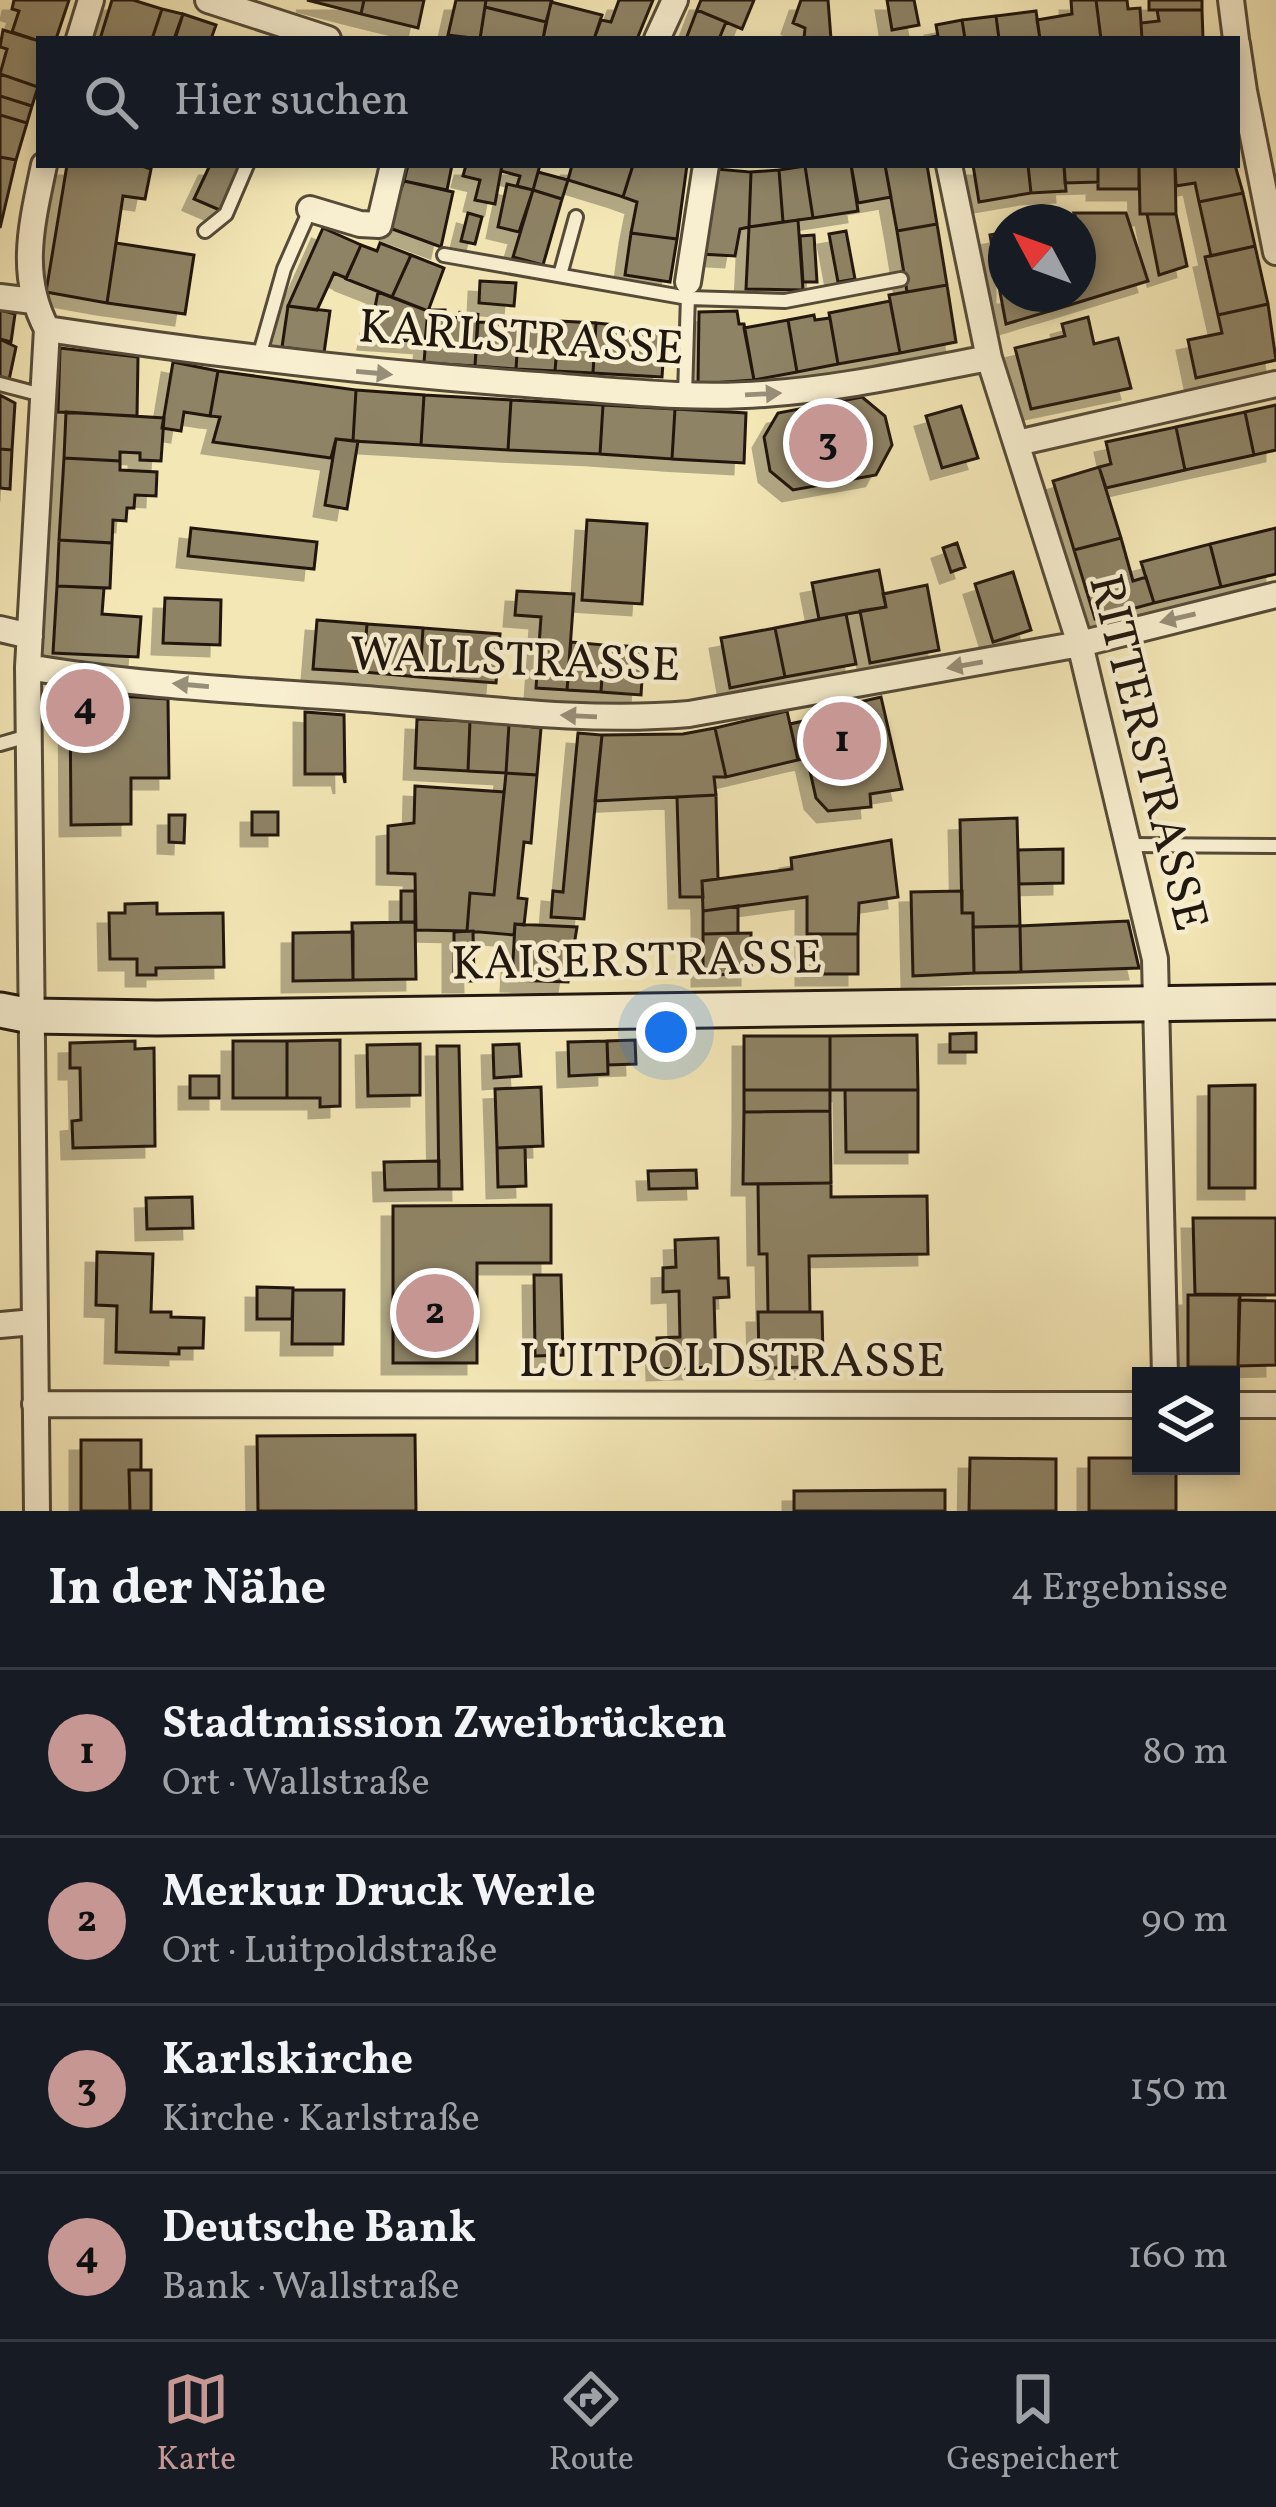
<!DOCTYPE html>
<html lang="de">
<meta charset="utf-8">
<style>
body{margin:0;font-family:Vollkorn,serif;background:#242831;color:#f1f3f6}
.controls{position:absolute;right:36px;bottom:36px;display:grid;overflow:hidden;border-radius:0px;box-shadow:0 6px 18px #0003}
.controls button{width:108px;height:108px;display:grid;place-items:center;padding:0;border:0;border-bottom:3px solid #363941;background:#171b24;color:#f1f3f6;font:60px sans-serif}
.compass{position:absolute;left:988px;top:204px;width:108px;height:108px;border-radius:50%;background:#171b24;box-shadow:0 6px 18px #0003;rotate:311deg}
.you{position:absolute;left:666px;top:1032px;width:42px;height:42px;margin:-30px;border:9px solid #fff;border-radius:50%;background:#1a73e8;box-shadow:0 0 0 18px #1a73e833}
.badge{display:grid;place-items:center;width:78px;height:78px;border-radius:50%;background:#c59692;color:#111;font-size:39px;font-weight:700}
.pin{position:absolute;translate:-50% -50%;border:6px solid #fff;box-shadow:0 3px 12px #0006}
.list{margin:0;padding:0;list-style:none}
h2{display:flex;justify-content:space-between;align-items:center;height:156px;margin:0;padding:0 48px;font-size:51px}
h2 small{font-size:39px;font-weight:400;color:#9ea1a6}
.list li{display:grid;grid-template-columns:78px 1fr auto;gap:36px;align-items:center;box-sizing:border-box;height:168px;padding:0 48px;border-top:3px solid #363941}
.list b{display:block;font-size:45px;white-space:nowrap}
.list p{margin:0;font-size:39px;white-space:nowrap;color:#9ea1a6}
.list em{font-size:39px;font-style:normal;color:#9ea1a6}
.icon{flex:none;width:66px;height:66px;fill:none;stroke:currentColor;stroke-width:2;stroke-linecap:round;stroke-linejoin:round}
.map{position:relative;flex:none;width:1276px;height:1511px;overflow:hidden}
.search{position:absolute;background:#171b24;box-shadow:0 6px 18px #0003;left:36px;right:36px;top:36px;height:132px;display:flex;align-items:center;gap:30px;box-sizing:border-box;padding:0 42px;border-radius:0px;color:#9ea1a6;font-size:45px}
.sheet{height:828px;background:#171b24}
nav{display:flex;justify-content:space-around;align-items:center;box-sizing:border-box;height:168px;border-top:3px solid #363941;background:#171b24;font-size:33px;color:#9ea1a6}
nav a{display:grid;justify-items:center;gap:6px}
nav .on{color:#c59692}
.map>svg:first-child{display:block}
.building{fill:#8e8365;stroke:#20170e;stroke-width:3;filter:url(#shadow)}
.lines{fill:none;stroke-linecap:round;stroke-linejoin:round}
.lane-casing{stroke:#554b38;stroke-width:18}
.street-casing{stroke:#554b38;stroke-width:30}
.secondary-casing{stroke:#20170e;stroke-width:39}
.lane{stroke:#f8efd0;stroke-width:12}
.street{stroke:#f8efd0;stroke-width:24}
.secondary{stroke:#f8efd0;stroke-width:33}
.oneway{fill:#978e79}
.labels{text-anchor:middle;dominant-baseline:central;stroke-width:9;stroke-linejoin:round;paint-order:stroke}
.street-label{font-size:48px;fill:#20170e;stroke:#f8efd0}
</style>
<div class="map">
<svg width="1276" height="1511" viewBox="0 0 1276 1511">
<defs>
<filter id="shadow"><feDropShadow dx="-11" dy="11" stdDeviation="0" flood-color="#0004"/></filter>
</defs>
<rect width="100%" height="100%" fill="#f4e7b6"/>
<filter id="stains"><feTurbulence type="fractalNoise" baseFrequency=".00167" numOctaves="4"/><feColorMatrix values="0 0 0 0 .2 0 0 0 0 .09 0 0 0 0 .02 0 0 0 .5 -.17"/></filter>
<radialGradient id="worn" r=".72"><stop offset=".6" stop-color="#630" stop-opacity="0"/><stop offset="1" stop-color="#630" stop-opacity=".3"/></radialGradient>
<path class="building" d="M14,0H69L56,39L39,41L12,32L19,11L12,9Z
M112,0H133L162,9L152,39H100Z
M307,0H364L361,14Z
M364,0H424L418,28L361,14Z
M456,0H486L480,39L448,35Z
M486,0H552L546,22L485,7Z
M619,0H653L637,39H594L601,20L611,22Z
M701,0H754L742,29L697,10Z
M801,0H828L831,39H804L805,28L793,23Z
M887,0H914L919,25L892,30Z
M1071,0H1096L1101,39H1040L1037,20L1072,14Z
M1096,0H1127L1128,9L1140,8L1142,39H1101Z
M1149,0H1202V10H1149Z
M551,2L602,15L594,39H543Z
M485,7L546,22L543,39H480Z
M162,9L183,14L175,39H152Z
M697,10L726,22L719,39H686Z
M1157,10H1202L1203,39H1142L1141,23L1159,21Z
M1036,11L1040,39H999L996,16Z
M183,14L216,25L211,39H174Z
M996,16L999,39H965L962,20Z
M962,20L965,39H920L938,36L936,25Z
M3,30L39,41L38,87L0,74L7,49L0,47Z
M0,74L38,87L32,106L0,96Z
M0,96L32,106L27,123L0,115Z
M0,115L27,123L16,160L0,157Z
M0,157L16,160L0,228Z
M67,165H139L151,169L145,199L123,196L107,303L46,292Z
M210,165H243L222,211L194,199Z
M408,165H452L447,190L404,181Z
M466,165H502L495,204L475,200L480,180L463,176Z
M502,165H540L533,190L517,186L520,176L501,171Z
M572,165H633L623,197L568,180Z
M633,165H687L677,239L631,233L637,202L623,197Z
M851,165H885L891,197L858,203Z
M851,165L858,211L813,218L805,166Z
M885,165H927L937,224L897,231Z
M973,165H1028L1031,193L979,202Z
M1028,165H1064L1066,191L1031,193Z
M1064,165H1098V182L1065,183Z
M1098,165H1139V189H1098Z
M1139,165H1175L1176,214H1140Z
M1175,165H1235L1243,193L1199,202L1195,183L1176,186Z
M805,166L813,218L783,222L779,170Z
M716,169L751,172L749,227L740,229L735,256L701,254Z
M779,170L783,222L749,227L751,172Z
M538,172L568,180L562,199L533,190Z
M404,181L453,192L441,247L387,227Z
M507,184L533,190L519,232L498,227Z
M533,190L562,199L543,265L513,257Z
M1243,193L1255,246L1211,256L1199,202Z
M468,213L482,217L475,244L461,241Z
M1074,213H1126L1148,281L1050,311L1047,294H1078V242L1085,239Z
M1147,214H1176L1187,266L1159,275Z
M798,220L803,290L746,289L749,227Z
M937,224L947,285L907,292L897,231Z
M323,228L361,245L346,278L334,273L317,310L288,306Z
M846,231L855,279L838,282L829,234Z
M1006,232V274L997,276L990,235Z
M631,233L677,239L670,282L625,275Z
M814,235L817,282H803L800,236Z
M116,243L194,255L185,314L107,303Z
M380,243L411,255L392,297L346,279L361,245L377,251Z
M1255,246L1268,304L1218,315L1205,257Z
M411,255L444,268L428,311L392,297Z
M1006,274V294H1047L1050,311L1006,324L997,276Z
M480,281L516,283L514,306L479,303Z
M947,285L956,342L900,353L889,295Z
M378,292L428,311L425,342L369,338Z
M890,301L900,353L838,364L829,313Z
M1268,304L1276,360L1196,378L1188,340L1222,333L1218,315Z
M288,306L330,311L324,353L282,347Z
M0,310L15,314L11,342L0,339Z
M428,310H445V316L459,318L460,311V318L477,319L478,313L475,366L424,363Z
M737,311L739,324H744L754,380L698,384L699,312Z
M814,315L815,320L830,318L838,364L797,372L788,320Z
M1088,317L1094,344L1118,338L1131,388L1031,409L1015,348L1065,336L1062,324Z
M788,320L797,372L754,380L744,328Z
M559,321L596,323L593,373L555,371Z
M478,322L519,324L516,369L475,366Z
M519,322L559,325L555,371L516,369Z
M596,323L617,325L616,331L665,334L662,377L593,373Z
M0,339L16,347L9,380L0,378Z
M60,348L138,357L137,416L58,412Z
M173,362L218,371L210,416L184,412L181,431L162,428Z
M218,371L356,390L353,441L336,439L331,458L213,442L220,417L210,416Z
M356,390L424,395L421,445L353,441Z
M0,395L15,403L12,450L0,449Z
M424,395L511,400L508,450L421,445Z
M862,397L885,416L892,445L876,475L793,490L770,471L764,437L778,413Z
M511,400L603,405L600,454L508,450Z
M603,405L675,409L672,459L600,454Z
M1276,405V450L1254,455L1245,412Z
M961,406L978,458L942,468L926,416Z
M675,409L746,413L744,463L672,459Z
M66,412L164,418L161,461L140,460V453L120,452V461L64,458Z
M1245,412L1254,455L1185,470L1176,427Z
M1176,427L1185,470L1106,488L1099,467L1111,464L1106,442Z
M336,439L358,441L347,509L325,505Z
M0,449L12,450L10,489L0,488Z
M64,458L120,461V470L157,472L156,496L135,495L134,508H127L126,521L113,520L112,543L59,540Z
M1099,467L1121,538L1074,550L1053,481Z
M587,520L647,524L642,604L582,600Z
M191,528L317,542L314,569L188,556Z
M1276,528V574L1221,587L1210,544Z
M1121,538L1133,581L1146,577L1154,603L1095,619L1074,550Z
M59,540L112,543L110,588L57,586Z
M957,543L965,567L951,572L943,548Z
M1210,544L1221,587L1154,603L1141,562Z
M879,570L886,607L819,619L812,583Z
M1013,572L1031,630L993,642L975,584Z
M927,585L939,650L870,663L860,611L886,607L883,594Z
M57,586L104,588L102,614L141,617L138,657L53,653Z
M517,591L574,594L567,690L536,688L541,617L515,615Z
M165,598L221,600L220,645L163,643Z
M846,614L856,664L785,677L775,628Z
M317,620L367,624L363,672L313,669Z
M367,624L423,628L420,677L363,672Z
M423,628L500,634L496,683L420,677Z
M775,628L785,677L730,688L721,638Z
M571,642L604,645L601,692L567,690Z
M604,645L644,647L641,695L601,692Z
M70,693L168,699L169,778H131V824L71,825Z
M881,697L902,789L870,794L871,807L828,811L816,798L807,758L798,760L790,724L839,713L838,707Z
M787,711L798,760L726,777L715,728Z
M305,712L344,715L345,783L343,774H305Z
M417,719L470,721L468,771L415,768Z
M470,721L509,724L506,773L468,771Z
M509,724L541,728L537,775L506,773Z
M715,728L726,777H714L716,795L595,801L602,735L683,734Z
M578,733L602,735L584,919L551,917L553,891L563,892Z
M506,773L537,775L531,843L524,842L518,898L527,899L524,925L515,924L514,935L467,931L470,893L494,895Z
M415,786L504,792L494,895L470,893L467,931L416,930L415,874L388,873V826L414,823Z
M716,795L718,879L702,881L703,897H680L677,797Z
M252,812H278V835H252Z
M169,815H185L184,843L169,842Z
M1017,818L1020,926L973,927V913H962L960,820Z
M891,840L898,897L859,903L858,934H807V897L703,911L702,881L792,869L791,858Z
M1063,849V883L1019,884L1018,850Z
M401,891H415V922H401Z
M962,891V913H973L974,973L913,976L911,892Z
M157,903V914L223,913L224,967L156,968V975H137V959H110L109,913H125V904Z
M738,906V933L703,934V911Z
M1128,921L1139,968L1021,972L1020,926Z
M415,922L416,979L353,980L352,923Z
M515,924L577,927L568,982L512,980Z
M1020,926L1021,972L974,973L973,927Z
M473,931L474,981H454V932Z
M353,932V980L293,981V933Z
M751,933V974L703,975V934Z
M807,934H858V974H807Z
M976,1033V1052H950V1034Z
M917,1035L918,1090H830V1036Z
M744,1036H830V1090H744Z
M340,1040V1106L320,1107V1098H287V1041Z
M635,1040L636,1064L608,1065L607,1041Z
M135,1041V1049L154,1048L155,1146L73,1148L72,1121L81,1120L80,1068H70V1043Z
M233,1041H287V1098H233Z
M607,1041L608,1074L569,1076L568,1042Z
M420,1044V1095L368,1096L367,1045Z
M519,1044L521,1076L494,1078L493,1045Z
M437,1046H459L462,1189H439Z
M190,1076H219V1098H190Z
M1255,1085V1188H1209V1086Z
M541,1087L543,1146L497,1148L495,1089Z
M744,1090H830V1111L744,1112Z
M845,1090H918V1152H846Z
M830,1111L831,1183L743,1184L744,1112Z
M525,1147L526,1186L498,1187L497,1148Z
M439,1161V1189L385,1190L384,1162Z
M696,1170L697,1188L649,1189L648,1171Z
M831,1183V1197L927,1196L928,1254L809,1256L810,1312H768L767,1254H759L758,1184Z
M192,1197L193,1228L147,1229L146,1198Z
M551,1205V1263H477V1363H393V1206Z
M1193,1218H1276V1295L1195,1294Z
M718,1238L719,1278H728L729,1297L714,1298L716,1367L658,1369L657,1338L680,1337L679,1291L663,1292V1268L676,1267L675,1240Z
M97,1252L153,1254L151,1312H171V1317L204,1318L203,1348H179V1354L116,1352L117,1306L96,1305Z
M534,1275H561L563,1355L535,1356Z
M257,1287L293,1288L292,1319H257Z
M293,1290H344L343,1344H292Z
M1188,1295H1240L1238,1367H1188Z
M1239,1300L1276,1301V1365L1238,1366Z
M758,1312H822L823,1356H809V1367L768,1368L767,1355H759Z
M415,1435L416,1511H258L257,1436Z
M81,1440H141V1470H129L130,1511H81Z
M970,1458L1056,1459V1511H969Z
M1089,1458H1141V1466H1176V1511H1089Z
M129,1470H151V1511H130Z
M945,1490V1511H794V1491Z"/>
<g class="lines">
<g class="lane-casing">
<path id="lane" d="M205,231L226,214L247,165
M444,255L688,298L785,301L901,279
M560,275L576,217
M258,360L284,269L310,210
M0,384L42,395
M685,395L688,295
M0,744L28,736
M1130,845L1276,846"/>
</g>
<g class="street-casing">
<path id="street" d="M208,0L328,39
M1231,0L1236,39
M79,39L91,0
M657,39L675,0
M1237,44L1244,91H1237
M1244,91L1276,252
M949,165L989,358L1080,644L1155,959L1165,1376
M310,209L360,224L379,225L393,165
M688,282L706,165
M0,297L33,301
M47,329C210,354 372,373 537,385C612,390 688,400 764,394C840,389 915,372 989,358
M1017,443L1276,384
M0,629L30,636
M28,667C143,687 261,691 377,700C480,708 585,723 689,714L1080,644L1276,595
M0,1325L34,1322
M35,1404L1141,1405
M1231,1405H1276
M37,1511L28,667L47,329C18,275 32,223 44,165"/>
</g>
<g class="secondary-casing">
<path id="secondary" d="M0,1010L31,1016L157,1018L1276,1002"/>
</g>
<use href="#lane" class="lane"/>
<use href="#street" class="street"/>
<use href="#secondary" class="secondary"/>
</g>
<defs><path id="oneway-solid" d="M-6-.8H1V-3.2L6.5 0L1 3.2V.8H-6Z" transform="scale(3)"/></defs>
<g class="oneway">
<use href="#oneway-solid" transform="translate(374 373) rotate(5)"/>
<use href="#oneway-solid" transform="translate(763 394) rotate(-3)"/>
<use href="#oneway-solid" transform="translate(1178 618) rotate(167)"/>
<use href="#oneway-solid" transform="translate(965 665) rotate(170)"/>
<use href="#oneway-solid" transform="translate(191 685) rotate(-175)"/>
<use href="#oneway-solid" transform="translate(579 716) rotate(-177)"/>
</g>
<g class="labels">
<g class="street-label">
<text transform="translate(521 340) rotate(4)">KARLSTRASSE</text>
<text transform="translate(515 662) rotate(2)">WALLSTRASSE</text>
<text transform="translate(1146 753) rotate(76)">RITTERSTRASSE</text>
<text transform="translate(637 963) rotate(-1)">KAISERSTRASSE</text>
<text x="732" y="1363">LUITPOLDSTRASSE</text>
</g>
</g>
<rect width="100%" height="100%" filter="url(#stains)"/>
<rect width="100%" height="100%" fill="url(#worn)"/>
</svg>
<div class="controls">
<button><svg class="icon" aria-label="layers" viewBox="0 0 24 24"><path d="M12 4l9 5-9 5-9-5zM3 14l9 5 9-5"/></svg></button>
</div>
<svg class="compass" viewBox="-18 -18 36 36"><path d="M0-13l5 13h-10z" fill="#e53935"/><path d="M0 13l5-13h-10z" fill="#9ea1a6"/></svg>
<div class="you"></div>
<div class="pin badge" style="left:842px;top:741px">1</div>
<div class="pin badge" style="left:435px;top:1313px">2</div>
<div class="pin badge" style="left:828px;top:443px">3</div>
<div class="pin badge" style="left:85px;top:708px">4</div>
<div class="search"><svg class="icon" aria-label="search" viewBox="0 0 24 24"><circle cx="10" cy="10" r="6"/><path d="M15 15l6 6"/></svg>Hier suchen</div>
</div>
<section class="sheet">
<h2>In der Nähe<small>4 Ergebnisse</small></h2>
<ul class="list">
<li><span class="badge">1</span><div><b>Stadtmission Zweibrücken</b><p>Ort · Wallstraße</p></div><em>80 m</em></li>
<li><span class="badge">2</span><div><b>Merkur Druck Werle</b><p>Ort · Luitpoldstraße</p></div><em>90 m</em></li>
<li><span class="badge">3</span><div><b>Karlskirche</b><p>Kirche · Karlstraße</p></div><em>150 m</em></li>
<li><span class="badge">4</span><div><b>Deutsche Bank</b><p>Bank · Wallstraße</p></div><em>160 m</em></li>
</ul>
</section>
<nav>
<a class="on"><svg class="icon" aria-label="map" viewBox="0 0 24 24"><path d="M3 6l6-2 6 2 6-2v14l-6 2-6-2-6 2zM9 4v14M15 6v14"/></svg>Karte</a>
<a><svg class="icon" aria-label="directions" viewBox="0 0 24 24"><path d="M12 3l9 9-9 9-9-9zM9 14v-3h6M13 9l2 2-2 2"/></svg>Route</a>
<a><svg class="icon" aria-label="saved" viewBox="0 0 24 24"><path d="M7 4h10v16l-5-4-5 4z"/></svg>Gespeichert</a>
</nav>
